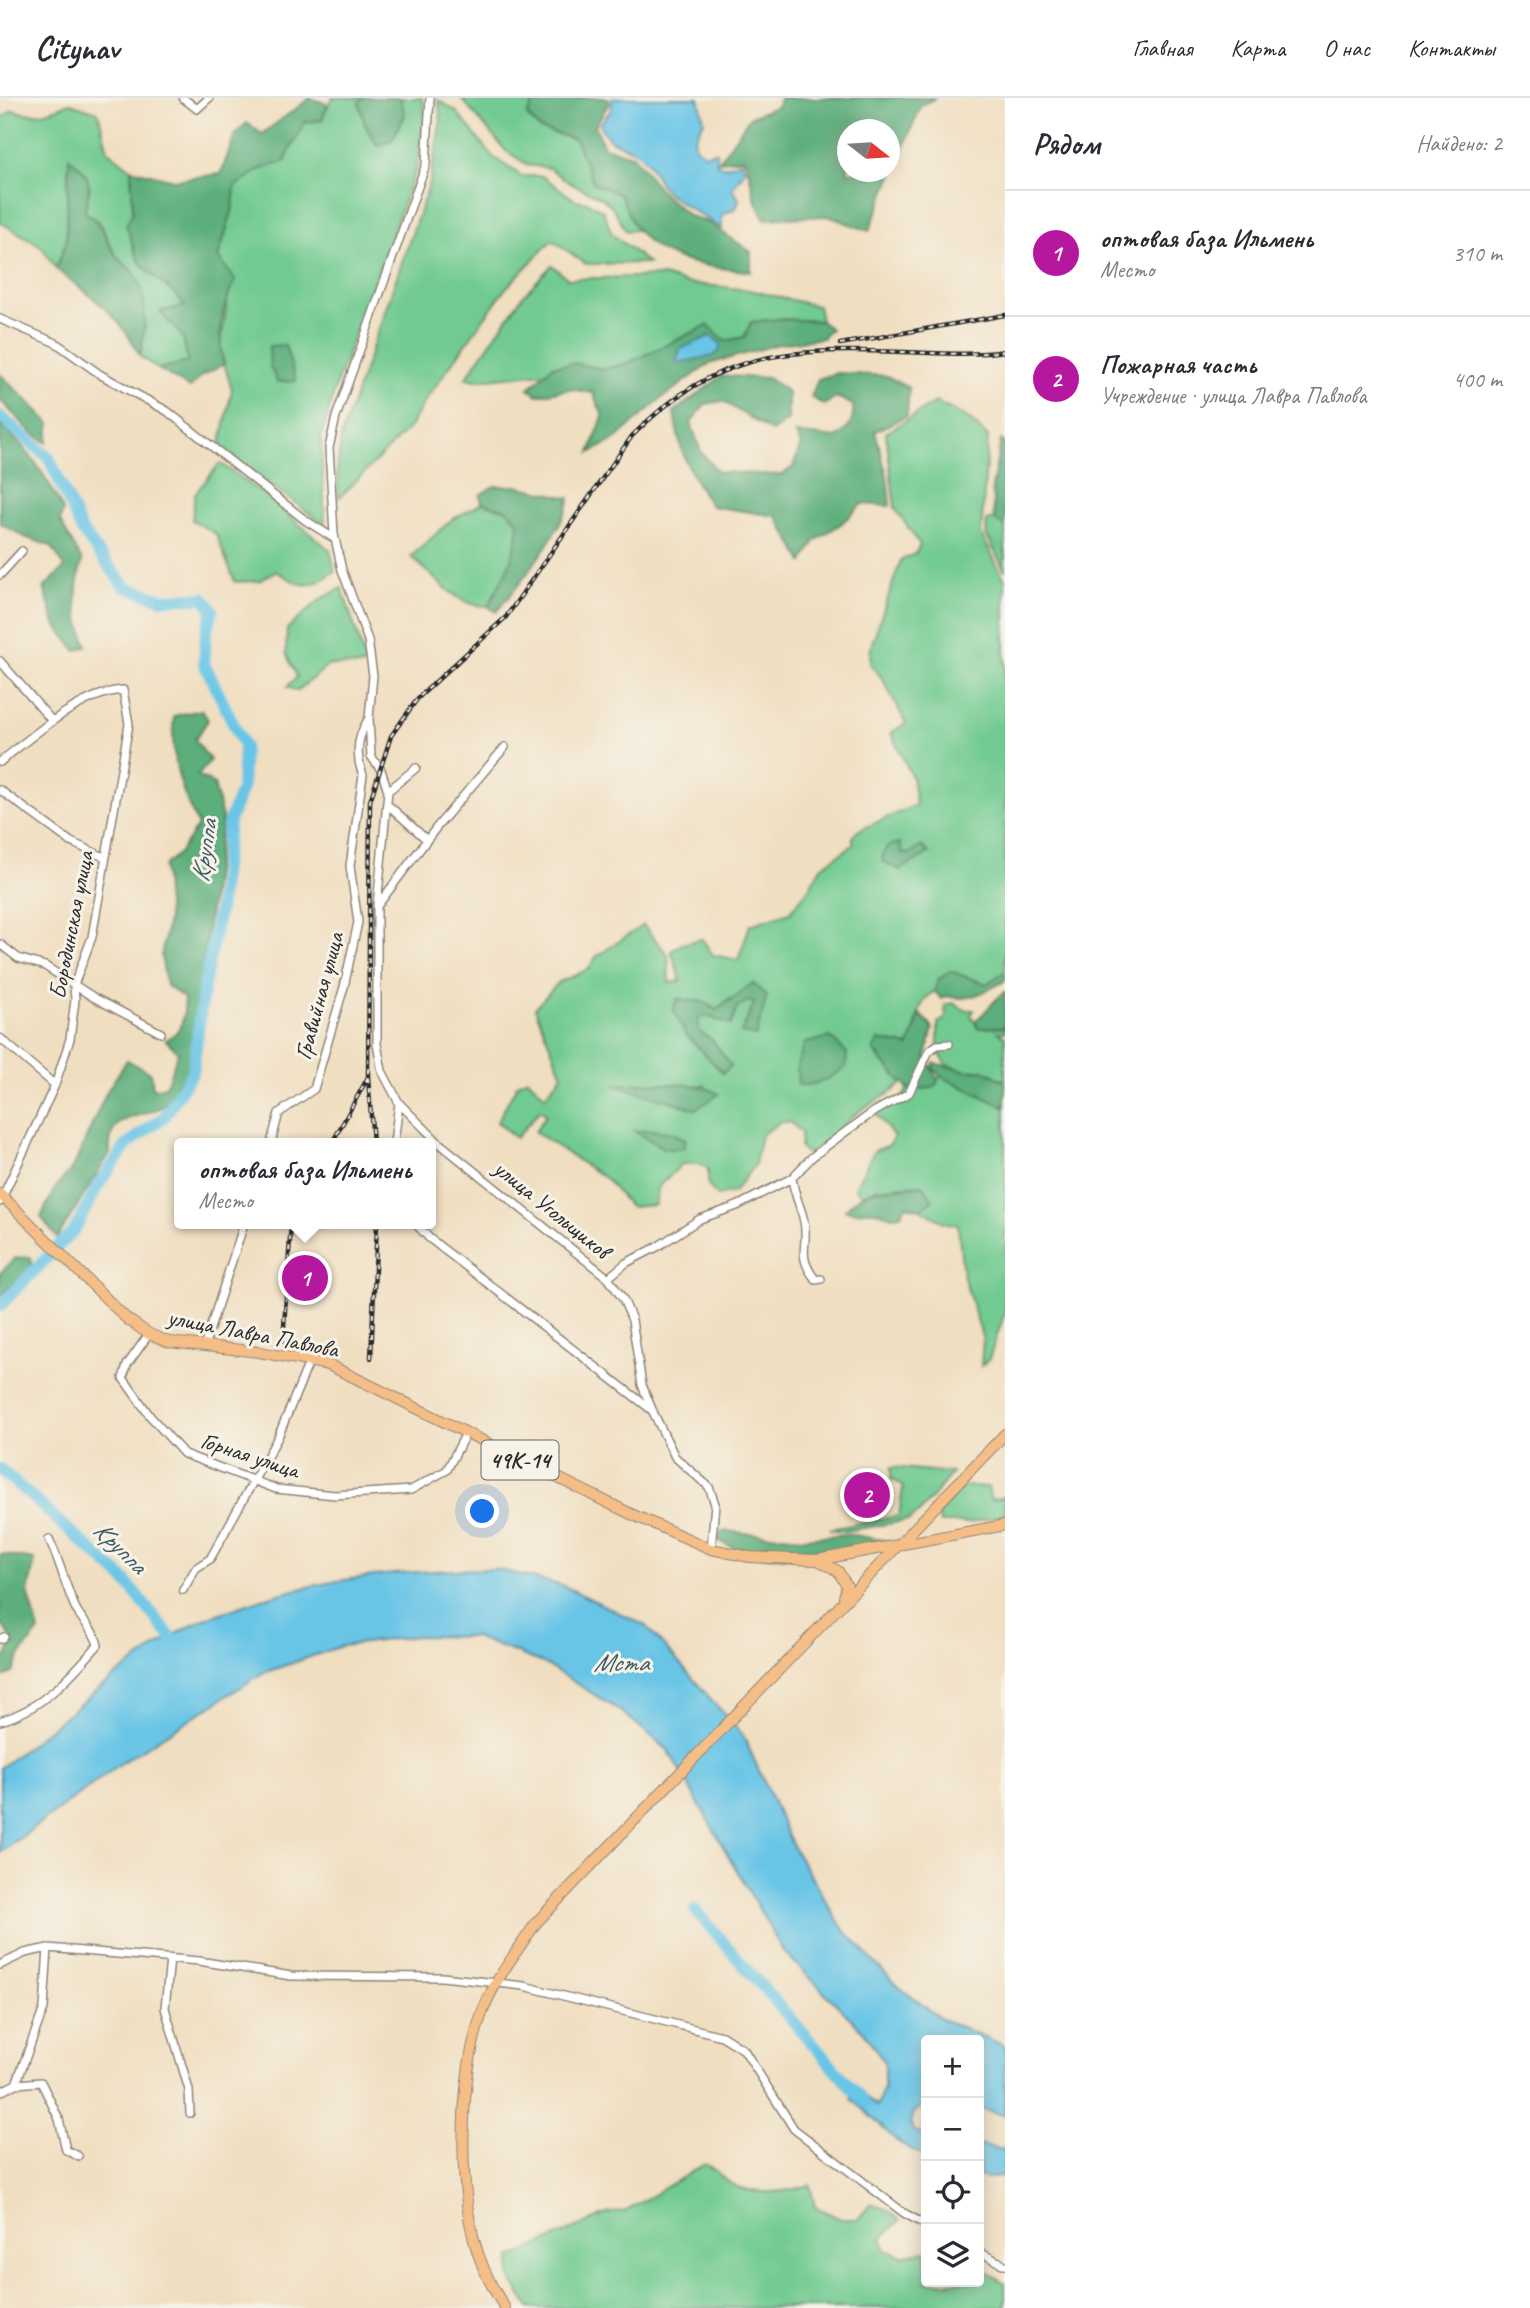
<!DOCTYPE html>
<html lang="ru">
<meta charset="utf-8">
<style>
body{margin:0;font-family:Caveat,sans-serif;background:#f7f7f7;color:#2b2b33}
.controls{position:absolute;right:21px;bottom:21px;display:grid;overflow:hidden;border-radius:7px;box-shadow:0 4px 18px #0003}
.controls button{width:63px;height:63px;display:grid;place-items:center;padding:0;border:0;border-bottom:2px solid #e1e1e2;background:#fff;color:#2b2b33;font:35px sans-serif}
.compass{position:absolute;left:837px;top:21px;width:63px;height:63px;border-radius:50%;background:#fff;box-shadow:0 4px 18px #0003;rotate:107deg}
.you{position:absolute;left:483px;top:1414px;width:24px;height:24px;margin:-18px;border:5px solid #fff;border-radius:50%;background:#1a73e8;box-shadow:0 0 0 10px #1a73e833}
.badge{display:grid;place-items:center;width:46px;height:46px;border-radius:50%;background:#b5179e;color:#fff;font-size:23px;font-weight:700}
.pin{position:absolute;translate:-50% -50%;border:4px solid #fff;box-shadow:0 2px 7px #0006}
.popup{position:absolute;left:174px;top:1040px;width:262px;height:91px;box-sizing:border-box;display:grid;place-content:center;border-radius:7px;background:#fff;filter:drop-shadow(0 2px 5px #0005);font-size:23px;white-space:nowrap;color:#7c7c81}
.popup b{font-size:26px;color:#2b2b33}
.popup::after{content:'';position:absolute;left:50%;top:100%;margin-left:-14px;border:14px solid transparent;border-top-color:#fff}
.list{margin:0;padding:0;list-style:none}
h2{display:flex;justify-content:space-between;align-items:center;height:91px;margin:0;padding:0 28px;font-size:30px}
h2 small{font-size:23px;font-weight:400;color:#7c7c81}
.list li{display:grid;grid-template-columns:46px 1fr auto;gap:21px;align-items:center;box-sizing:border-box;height:126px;padding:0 28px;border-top:2px solid #e1e1e2}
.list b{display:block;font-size:26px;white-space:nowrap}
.list p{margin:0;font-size:23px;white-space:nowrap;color:#7c7c81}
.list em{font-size:23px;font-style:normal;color:#7c7c81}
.icon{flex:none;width:38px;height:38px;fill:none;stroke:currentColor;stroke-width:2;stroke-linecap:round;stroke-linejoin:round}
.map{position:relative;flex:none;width:1005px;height:2210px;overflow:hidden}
header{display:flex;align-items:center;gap:42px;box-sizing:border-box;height:98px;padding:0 35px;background:#fff;border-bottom:2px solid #e1e1e2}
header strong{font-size:33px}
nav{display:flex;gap:38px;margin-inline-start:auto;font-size:24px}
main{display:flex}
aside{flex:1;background:#fff}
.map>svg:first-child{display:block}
.green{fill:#71ca91;stroke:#4e7a5e;stroke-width:2;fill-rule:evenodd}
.forest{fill:#5cae7b;stroke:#446c53;stroke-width:2;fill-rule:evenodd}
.water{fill:#68c5e6;stroke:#4a7888;stroke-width:2}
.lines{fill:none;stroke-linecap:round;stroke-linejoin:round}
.river{stroke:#68c5e6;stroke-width:12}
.minor-casing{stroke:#8e8476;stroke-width:10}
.major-casing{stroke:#8e8476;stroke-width:12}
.minor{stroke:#fff;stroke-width:7}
.major{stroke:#f6be87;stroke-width:10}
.rail-casing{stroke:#2b2b2b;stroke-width:4.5}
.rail{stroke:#f7f3e8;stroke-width:2;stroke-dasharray:5;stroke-linecap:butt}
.labels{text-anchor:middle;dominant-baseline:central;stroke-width:6;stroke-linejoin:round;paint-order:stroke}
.shield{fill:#f7f3e8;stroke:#686764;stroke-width:2}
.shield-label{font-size:23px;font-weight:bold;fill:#2b2b2b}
.street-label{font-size:24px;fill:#2b2b2b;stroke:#f7f3e8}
.water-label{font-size:26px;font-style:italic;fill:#3d5963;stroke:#f7f3e8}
</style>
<header>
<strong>Citynav</strong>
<nav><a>Главная</a><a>Карта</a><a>О нас</a><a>Контакты</a></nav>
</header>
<main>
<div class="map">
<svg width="1005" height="2210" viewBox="0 0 1005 2210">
<rect width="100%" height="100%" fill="#f7f3e8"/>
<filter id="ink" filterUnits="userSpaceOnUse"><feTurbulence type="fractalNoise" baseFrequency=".0143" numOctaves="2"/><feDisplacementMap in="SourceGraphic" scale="14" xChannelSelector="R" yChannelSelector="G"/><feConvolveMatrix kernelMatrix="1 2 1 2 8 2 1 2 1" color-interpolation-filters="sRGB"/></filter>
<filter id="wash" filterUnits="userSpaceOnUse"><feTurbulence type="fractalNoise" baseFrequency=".00686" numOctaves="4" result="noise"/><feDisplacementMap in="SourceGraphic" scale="28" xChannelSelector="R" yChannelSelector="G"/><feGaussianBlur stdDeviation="1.57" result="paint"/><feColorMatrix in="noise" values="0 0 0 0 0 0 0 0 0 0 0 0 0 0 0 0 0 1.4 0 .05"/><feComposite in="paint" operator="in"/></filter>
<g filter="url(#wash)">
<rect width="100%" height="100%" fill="#f0dec0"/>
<path class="green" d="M332,0H363L359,4L365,27L378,47L392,42L405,17L400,0H422L425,13L417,69L337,284L321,340L325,427L220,349L232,292L220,252L229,192L218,160L233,110L235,88L261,71L286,63C289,47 300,40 303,24L321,22Z
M461,0H536L527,18L540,31L575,41L582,56L620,96L637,132L626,133L614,111L602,100L568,84L549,70L528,67L506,53Z
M438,2L456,13L493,59L522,78H542L575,102L587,104L603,113L612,136L648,165L586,166L552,142L505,191L425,303L410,329L339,400L337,370L342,336L430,84L441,22Z
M70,5L98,14L108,53L131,71L133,114L126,127C132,138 133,155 140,164C152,181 171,187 185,208L161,213L183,239L188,264L158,271L140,258L145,228L134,175L115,157L100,124L84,114L90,89L68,72L66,144L56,171L41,148L0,124V21L13,12C34,20 50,14 70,5Z
M552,167L568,181L663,178L685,185L749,192L818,208L821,223L777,221L744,239L725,243L679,241L626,266L603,271L573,265L553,268L545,275L477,282L466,280L522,199Z
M936,304L968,320L988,339L981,436L1005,482V874L986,886L950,873L938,882L935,893C915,904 919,928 909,948L878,942L874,951C878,963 894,973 903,984C889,999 871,1004 856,1016C839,1029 826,1045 808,1056L800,1050L801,1034L790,1024H780L761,1037L755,1066L734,1094L717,1098L708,1087V1071L700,1066H682L659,1088L655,1107L630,1109L606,1081L535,1034L546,1017L540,1012L516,1040L497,1024L517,987L527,980L545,998L562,977L535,910L559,884L589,871L596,859L643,827L668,857L669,885L681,883L671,853L682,846L702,841L713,857L738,862L750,827L790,814L808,792L821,769L853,747V738L857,733L916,707L912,679L891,635L906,625L882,580L870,566L871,548L901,462L915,456L920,447L895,410L886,335ZM767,898L755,905L749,902L737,910L698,920L699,933L713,943L731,968L723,975L677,901L703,904L717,912L728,901ZM644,985L683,989L705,987L695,1011L618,987Z
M220,365L261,394L330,452L335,473C309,492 303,490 276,473L259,483L235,484L216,436L192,422L195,396Z
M482,405L507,412L519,424C517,457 503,481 488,508C457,510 434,477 411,459L451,422Z
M994,421L1005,429V473L986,436L987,423Z
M342,490L366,564L361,568L329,567L297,593L287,589L297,579L286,555L287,531L321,501Z
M953,905L965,912H974L971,917L978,930L1005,929V934H998L1005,939V983L983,972L967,973L947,967L938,953V925L946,920L945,907Z
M940,978L1005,1009V1214L989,1261L981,1268L983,1242L963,1176L958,1127L943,1124L920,1111L933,1102L923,1087L877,1090L863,1097L855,1090L874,1053L890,1047L894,1039L876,1016L901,1002L908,991L933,990Z
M891,1369L952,1375L921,1413L909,1422L845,1433L830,1431L899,1418L903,1389L891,1381Z
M963,1388L988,1389L991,1402L1005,1399V1417L970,1425H940L938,1416Z
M705,2066C717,2072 725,2084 737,2089C760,2098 787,2094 810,2087L815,2109L841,2121H858L871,2106L886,2111L900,2122L882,2140L886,2152L902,2158L926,2153V2184H979V2169L1005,2185V2210H529L510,2180L511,2160L606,2116L626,2113Z"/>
<path class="forest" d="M310,0L328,6L322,22L304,24C300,40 289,47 286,63L261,71L235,88L233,110L218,159L236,183C221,204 217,242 224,266L202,278L190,290L158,271L188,264L183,239L160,214L185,208C171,187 152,181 140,164C133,155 132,138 126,127L133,114L131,71L174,82L221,76L235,36L247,25L262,36Z
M363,0H400L405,17L392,42L378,48L365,27L359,4Z
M536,0H608L609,5L595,28L604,49L633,57L663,96L689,118L709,125L751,154V174C712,168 661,167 636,130C629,120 625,107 620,96L594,86L575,41L540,31L527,17Z
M780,0H935L921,8L869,133L828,118L765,121C750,100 754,82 744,60L719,63L750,19L778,8ZM848,32H890V74H848Z
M69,60C94,77 90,87 85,114C106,128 102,139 116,157C121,165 130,169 135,177C150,199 144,233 140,258C118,214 94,201 56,171L66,144Z
M777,221L821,223L831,231L822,240L779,246L709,266L658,303L616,341L590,355L603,318L593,295L570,291L538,297L528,291L553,268L573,265L603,271L626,266L708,227L725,243L744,239L751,224Z
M285,247L296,283L277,284L270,268L269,248Z
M837,275L887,278L909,290L907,318L875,333L887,378L890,408L862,406L842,425L815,443L803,464L776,418L711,408C689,374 679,354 674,314L722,278L768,280L788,294V322L772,334L723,303L705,306L691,325L701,354L718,374L781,377L793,369L801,346L795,335L836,340C849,331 855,323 853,307L837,299L824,307L811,299L818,281Z
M0,276L50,325L47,345L33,336L0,302Z
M0,327C30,351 46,379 63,412L60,423L82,463C73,498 75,514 87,548L76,553L55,526L44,490L65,469L51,448L25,439L0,425Z
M1001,342L1005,345V429L994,421L992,389Z
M494,388H516L570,400C563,431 518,489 496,514L488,508C503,481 517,457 519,425L507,412L482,405L480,397Z
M202,612L208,622L195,642L210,662L198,678L214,686L222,720L189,972C183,981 178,993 171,1001C148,1026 106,1008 110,1055L57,1140L41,1119L54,1092L74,1068L106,995L127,962L151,975L153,991L166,988L178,954L166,942C184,932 185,918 184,900L166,887L161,858L168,821L164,768L180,754L198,727C180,692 170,658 174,618Z
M900,745L902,755L909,756L922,748L929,755L900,772L882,763C884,749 887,747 900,745Z
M950,873L986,886L1005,874V883C985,892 971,905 947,898L941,901L935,893L938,882Z
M753,885L767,898L756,938L741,935L754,905L749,903L737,910L731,927L707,918L698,920L699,933L713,943L731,968L723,975L686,937L673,911L677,901L703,904L717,912Z
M1005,894V929L977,930L976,922C988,913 994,901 1005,894Z
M920,916L933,930L926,959L938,983L933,990L908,991C901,983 877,958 874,951L878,942L909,948Z
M830,939L847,955L846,969C830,981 818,988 798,987L797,967L805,945Z
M934,965L967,973L983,972L1005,983V1009L940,978L933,970Z
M644,985C668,987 699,983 719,996L696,1011L615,987Z
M653,1032L672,1035L686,1041L683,1051H665L634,1033Z
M923,1087L933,1102L920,1111L905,1108L902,1116C890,1121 885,1115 874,1113C863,1112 856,1116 845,1112C871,1083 889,1094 923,1087Z
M31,1159L32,1170L0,1198V1175L16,1160Z
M723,1433L804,1440L848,1436L888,1443C879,1448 866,1448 856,1450C812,1458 755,1468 716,1440Z
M0,1456L35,1462L28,1494L39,1533L20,1557L13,1575L0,1580V1566L8,1557L12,1540L0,1525Z"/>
<path class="water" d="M612,0H699L704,23L694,41L696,50L705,56L717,54V66L725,69L742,63L745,72L732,91L739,101L736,110L722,117V131C704,118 684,109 667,94C656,83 650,62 637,54C621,45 607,47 600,26L611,12Z
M710,238L720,245V252L713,258L676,265L680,251Z
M496,1471L564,1488L646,1528L743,1637L794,1751L843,1831L895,1886L940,1920L1005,1948V2017L979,2011V1942H926V2006L915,2013L910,2025L914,2033L926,2037V2059L898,2044L852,2001L853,1988L877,2008L884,1989V1964L864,1934L783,1853L668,1652L622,1614L543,1565L474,1539L416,1538L342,1548L263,1575L124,1663L0,1755V1670C65,1621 124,1564 196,1525C208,1518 223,1515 236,1510C318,1479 409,1472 496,1471Z
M979,2047L1005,2052V2077L987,2081L979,2078Z"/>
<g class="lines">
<path class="river" d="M0,318L49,360L82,433L125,489L162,501L204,500L213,512L206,536L204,565L244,648L242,690L229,723L219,813L203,894L193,973L165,1018L127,1047L99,1086L75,1131L0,1208
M0,1371L124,1481L182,1553
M695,1812L863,2003"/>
</g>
</g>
<g filter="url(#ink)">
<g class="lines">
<g class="minor-casing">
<path id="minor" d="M183,0L197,11L209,0
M430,0L426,66L336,319L329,350L334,436L342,472L368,542L373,578L369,620L371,658L381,672L388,693L377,807V946L382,973L399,1005L439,1045L608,1180L623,1201L632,1222L642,1287L653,1314L675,1359L709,1389L715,1406L711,1451
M0,221L56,245L101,277L167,313L305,422L335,441
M0,477L22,453
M0,563L52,623
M0,664C33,638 80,595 123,592L129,626L92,839L74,887L75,902L70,941L55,987L0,1104
M0,692L71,744L104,759
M388,693L416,670
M387,706L427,742
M378,807L436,730L505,649
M0,846L18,860L45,868L93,899L161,935
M0,940L55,987
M271,1045L279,1015L314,991L344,889L358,824L350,768L363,677C355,657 357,638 369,620
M394,1045L399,1005
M792,1080C794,1095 799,1105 803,1119C811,1147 794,1155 816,1182L821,1181
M416,1126L429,1140L653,1313
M608,1180L626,1165L657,1149L700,1121L737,1108L792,1080L812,1059L848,1032L875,1013L909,995L929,953L937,947L949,946
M149,1236L127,1267L123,1280L150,1318L184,1356L276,1391L335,1397L411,1392L447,1372L466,1335
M204,1249L244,1126
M183,1492L196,1470L210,1461L254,1382L278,1339L310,1262
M0,1541L4,1539
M0,1623C41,1612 71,1578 98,1547C95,1532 81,1523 75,1509C65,1487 60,1463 49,1441
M170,1861L165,1910L189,1992L190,2015
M0,1867L25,1855L48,1850L199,1863L291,1878L442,1879L524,1888L722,1938L744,1952L794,2031L904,2115L926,2127
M16,1986L41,1984L59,2021L66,2052L78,2058
M0,1994L16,1986L44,1910L48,1850
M979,2154L1005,2167"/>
</g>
<g class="major-casing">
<path id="major" d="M0,1096L127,1221L149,1236L169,1244L259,1254L329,1267L631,1416L711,1451L750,1459L817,1462L1005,1427
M818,1462L838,1473L847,1488L844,1499
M505,2210C492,2190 480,2165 474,2142C458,2079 460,1979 481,1918C493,1883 516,1855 536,1825L1005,1336"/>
</g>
<use href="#minor" class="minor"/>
<use href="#major" class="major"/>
<g class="rail-casing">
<path id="rail" d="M840,246L1005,217
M332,1045L368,979
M373,1045L368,979L370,703L391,638L418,600L506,519L632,338C717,252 788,250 903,254C937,255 971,258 1005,253
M283,1243L291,1126
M371,1260L377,1126"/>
</g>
<use href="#rail" class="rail"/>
</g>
</g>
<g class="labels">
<rect class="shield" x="481.5" y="1342.5" width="77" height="39" rx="5"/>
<g class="shield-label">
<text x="520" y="1362">49К-14</text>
</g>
<g class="street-label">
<text transform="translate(71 827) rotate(-79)">Бородинская улица</text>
<text transform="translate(319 898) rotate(-75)">Гравийная улица</text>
<text transform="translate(552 1111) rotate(39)">улица Угольщиков</text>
<text transform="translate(253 1235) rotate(11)">улица Лавра Павлова</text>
<text transform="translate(250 1357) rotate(18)">Горная улица</text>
</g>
<g class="water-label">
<text transform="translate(204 753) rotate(-82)">Круппа</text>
<text transform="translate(120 1449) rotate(44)">Круппа</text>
<text x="621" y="1564">Мста</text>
</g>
</g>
</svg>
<div class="controls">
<button>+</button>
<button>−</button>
<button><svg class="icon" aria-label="locate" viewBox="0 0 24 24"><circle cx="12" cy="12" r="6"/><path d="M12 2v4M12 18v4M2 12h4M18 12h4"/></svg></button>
<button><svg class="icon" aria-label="layers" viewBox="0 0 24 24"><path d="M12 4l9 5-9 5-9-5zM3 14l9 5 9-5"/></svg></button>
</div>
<svg class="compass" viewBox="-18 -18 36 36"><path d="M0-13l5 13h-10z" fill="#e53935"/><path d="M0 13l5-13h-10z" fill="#7c7c81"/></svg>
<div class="you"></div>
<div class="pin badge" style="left:305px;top:1180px">1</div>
<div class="popup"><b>оптовая база Ильмень</b>Место</div>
<div class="pin badge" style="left:867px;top:1397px">2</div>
</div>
<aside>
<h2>Рядом<small>Найдено: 2</small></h2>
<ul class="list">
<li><span class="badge">1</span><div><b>оптовая база Ильмень</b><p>Место</p></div><em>310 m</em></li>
<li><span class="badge">2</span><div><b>Пожарная часть</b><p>Учреждение · улица Лавра Павлова</p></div><em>400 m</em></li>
</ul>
</aside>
</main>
